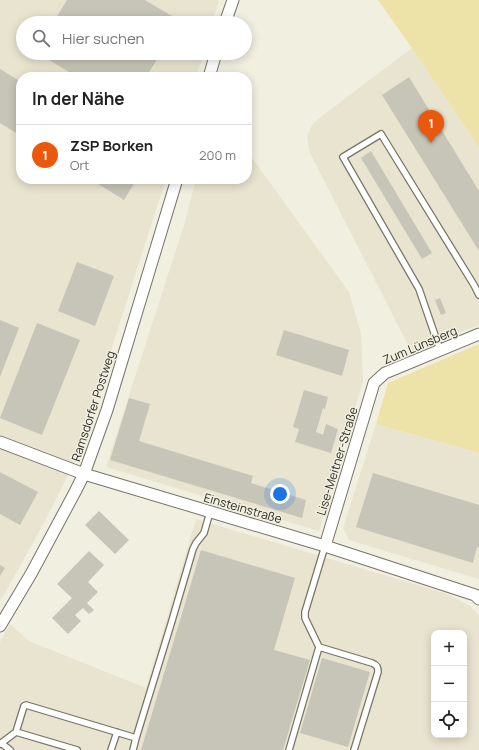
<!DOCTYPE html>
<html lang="de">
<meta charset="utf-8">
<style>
body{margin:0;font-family:Manrope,sans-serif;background:#f2f2f2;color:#222}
.controls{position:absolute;right:12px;bottom:12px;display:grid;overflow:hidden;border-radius:8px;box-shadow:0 2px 10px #0003}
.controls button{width:36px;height:36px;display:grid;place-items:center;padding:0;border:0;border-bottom:1px solid #e0e0e0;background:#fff;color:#222;font:20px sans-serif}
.you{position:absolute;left:280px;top:494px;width:14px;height:14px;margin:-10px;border:3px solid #fff;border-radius:50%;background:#1a73e8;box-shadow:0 0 0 6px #1a73e833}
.badge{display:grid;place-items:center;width:26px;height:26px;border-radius:50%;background:#ea580c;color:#fff;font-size:13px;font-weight:700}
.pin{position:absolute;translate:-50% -33px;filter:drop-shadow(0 1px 2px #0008)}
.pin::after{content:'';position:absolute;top:21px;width:14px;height:12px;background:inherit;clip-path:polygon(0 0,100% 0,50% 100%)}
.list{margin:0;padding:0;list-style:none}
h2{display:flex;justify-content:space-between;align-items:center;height:52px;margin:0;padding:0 16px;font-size:17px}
h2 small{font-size:13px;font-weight:400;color:#767676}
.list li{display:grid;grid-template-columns:26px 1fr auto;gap:12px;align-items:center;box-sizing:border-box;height:60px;padding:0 16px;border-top:1px solid #e0e0e0}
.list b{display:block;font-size:15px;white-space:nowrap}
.list p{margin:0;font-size:13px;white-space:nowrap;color:#767676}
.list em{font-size:13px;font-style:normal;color:#767676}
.icon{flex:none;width:22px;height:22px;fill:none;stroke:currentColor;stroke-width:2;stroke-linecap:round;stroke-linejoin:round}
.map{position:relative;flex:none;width:479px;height:750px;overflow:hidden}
.search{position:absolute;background:#fff;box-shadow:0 2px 10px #0003;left:16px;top:16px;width:236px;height:44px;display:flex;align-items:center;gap:10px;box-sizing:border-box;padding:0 14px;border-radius:22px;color:#767676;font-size:15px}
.panel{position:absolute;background:#fff;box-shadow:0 2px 10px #0003;left:16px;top:72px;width:236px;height:112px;border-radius:16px}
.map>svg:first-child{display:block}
.built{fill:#e8e4cf;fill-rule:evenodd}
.green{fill:#ede2a7}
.building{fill:#c7c5b7}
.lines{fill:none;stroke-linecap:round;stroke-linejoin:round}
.service-casing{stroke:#777468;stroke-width:8}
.minor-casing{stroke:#777468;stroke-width:13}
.service{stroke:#fff;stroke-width:5.5}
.minor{stroke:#fff;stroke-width:11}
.labels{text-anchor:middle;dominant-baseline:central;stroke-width:3;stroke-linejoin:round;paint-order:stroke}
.street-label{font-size:12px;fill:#2c2b25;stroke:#f1efe0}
</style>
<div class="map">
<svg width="479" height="750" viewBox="0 0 479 750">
<rect width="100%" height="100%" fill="#f1efe0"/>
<path class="built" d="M0,0H219L212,23H23V53H204L196,77H21V179H166L76,459L46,519L0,602Z
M412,48L479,147V325L411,351L310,153L307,137L312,125L318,119Z
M247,151L349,292L361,334L363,381L319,531L106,467L185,222L196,179H247Z
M376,424L479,453V579L349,540L343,528Z
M196,519L447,594L470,606L479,616V750H0V642L10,624L29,641L146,688ZM434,633H464V735H434Z"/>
<path class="green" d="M378,0H479V147L412,48Z
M479,344V453L376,424L388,383Z"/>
<path class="building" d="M67,0H145L180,21L179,23H53Z
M38,53H161L146,77H77Z
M0,69L21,82V136L0,123Z
M409,77L479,191V251L382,95Z
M371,151L432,253L422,259L361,158Z
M90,179H137L124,200Z
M77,262L114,276L95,326L58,311Z
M440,298L446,313L441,315L435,300Z
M0,320L19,328L0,377Z
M37,323L80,340L42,435L0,418Z
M284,330L349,350L342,376L276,355Z
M304,390L328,397L325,409L323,408L316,432L323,435L326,424L338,429L331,453L295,442L299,429L293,427Z
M129,398L150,404L139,441L253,476L251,483L306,500L302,518L110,460Z
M0,472L38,492L20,525L0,514Z
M373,473L479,505V548L477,547L473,563L356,527Z
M99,511L129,540L115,554L85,525Z
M201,550L295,578L274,650L310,660L283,750H141Z
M89,551L104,565L88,582L98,592L87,603L94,610L89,614L83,608L75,615L81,621L68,634L52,618L72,598L57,584Z
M0,565L5,568L0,576Z
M322,658L370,672L348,747L300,733Z"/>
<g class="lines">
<g class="service-casing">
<path id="service" d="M440,350L419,289L343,157L381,134L474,285L479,295
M319,647L305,618V612L325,546
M16,732L77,750
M1,743L10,750
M0,744L16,732L24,706L26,705L136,738L171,624L193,549L196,543L204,533L210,512
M111,750L117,732
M133,750L136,738
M289,750L319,647L372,663C377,665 378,667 378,672L354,750"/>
</g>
<g class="minor-casing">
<path id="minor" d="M225,23L233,0
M209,77L216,53
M0,442L84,474L325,546L475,595L479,599
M325,546L374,383L385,373L479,334
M0,626L31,574L75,492L84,474L107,410L177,179"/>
</g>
<use href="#service" class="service"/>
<use href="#minor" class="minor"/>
</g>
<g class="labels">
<g class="street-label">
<text transform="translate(420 345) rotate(-23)">Zum Lünsberg</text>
<text transform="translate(93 406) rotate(-72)">Ramsdorfer Postweg</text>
<text transform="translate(337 461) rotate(-73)">Lise-Meitner-Straße</text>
<text transform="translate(243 508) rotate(16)">Einsteinstraße</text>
</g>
</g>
</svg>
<div class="controls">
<button>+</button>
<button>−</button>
<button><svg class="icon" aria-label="locate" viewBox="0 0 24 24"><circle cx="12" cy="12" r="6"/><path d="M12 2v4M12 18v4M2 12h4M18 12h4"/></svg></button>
</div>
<div class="you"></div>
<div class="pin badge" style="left:431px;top:143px">1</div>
<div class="search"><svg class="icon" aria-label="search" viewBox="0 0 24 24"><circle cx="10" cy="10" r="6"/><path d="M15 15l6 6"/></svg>Hier suchen</div>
<section class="panel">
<h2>In der Nähe<small></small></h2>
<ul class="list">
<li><span class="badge">1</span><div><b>ZSP Borken</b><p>Ort</p></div><em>200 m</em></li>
</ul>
</section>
</div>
